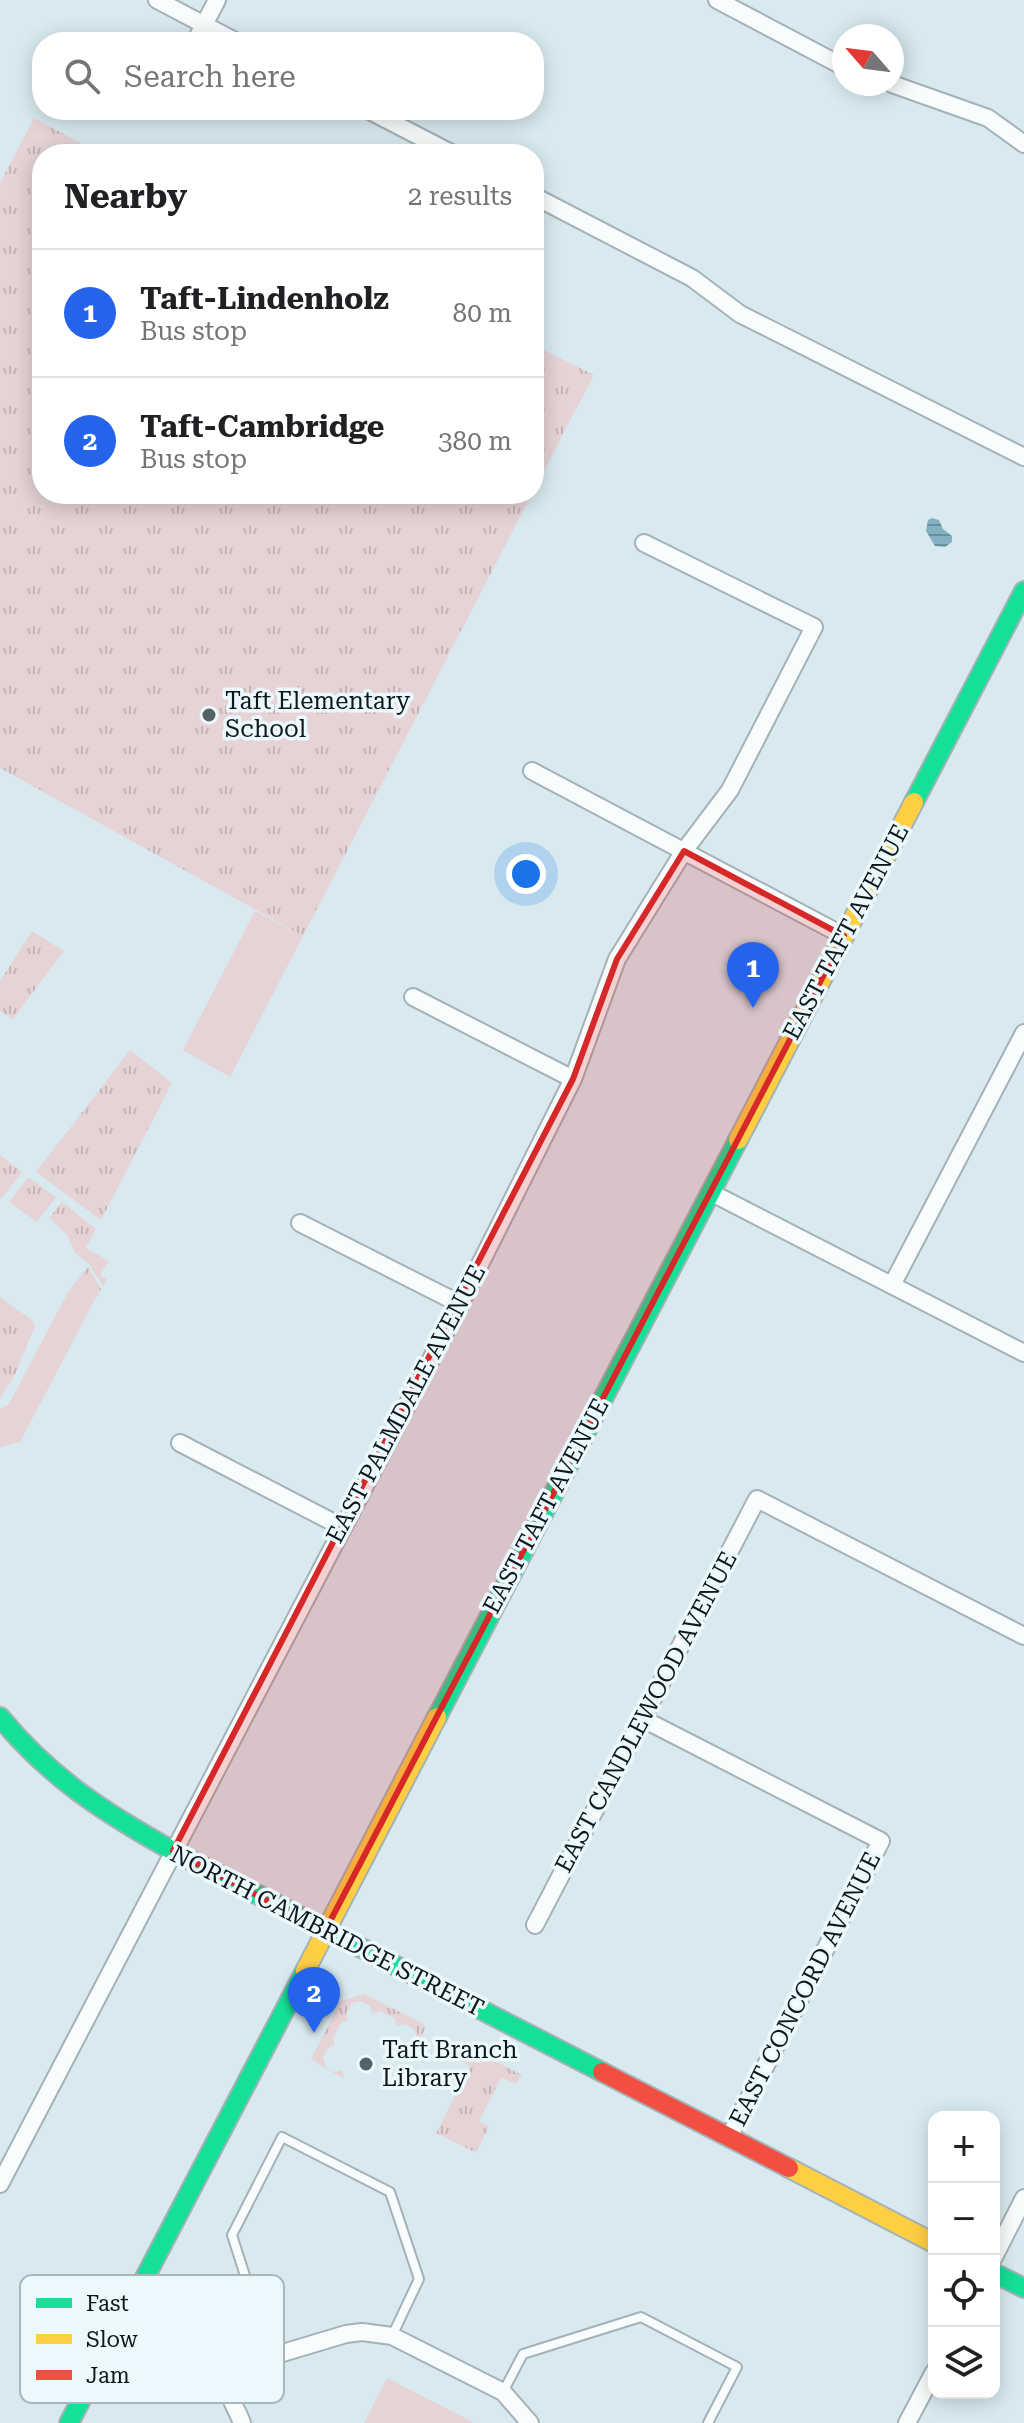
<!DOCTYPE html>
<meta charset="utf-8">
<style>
body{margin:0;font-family:"Roboto Serif",serif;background:#f6f6f6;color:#202124}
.controls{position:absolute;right:24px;bottom:24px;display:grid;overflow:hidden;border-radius:16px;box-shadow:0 4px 20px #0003}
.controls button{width:72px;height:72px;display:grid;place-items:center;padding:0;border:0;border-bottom:2px solid #e0e0e0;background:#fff;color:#202124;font:40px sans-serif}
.compass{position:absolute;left:832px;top:24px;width:72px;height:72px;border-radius:50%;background:#fff;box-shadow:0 4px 20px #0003;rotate:298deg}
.you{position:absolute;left:526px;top:874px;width:28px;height:28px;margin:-20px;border:6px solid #fff;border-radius:50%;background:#1a73e8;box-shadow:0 0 0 12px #1a73e833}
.badge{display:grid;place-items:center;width:52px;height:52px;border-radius:50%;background:#2563eb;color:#fff;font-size:26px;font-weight:700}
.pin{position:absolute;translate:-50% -66px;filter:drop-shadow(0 2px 4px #0008)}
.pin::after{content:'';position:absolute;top:42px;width:28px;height:24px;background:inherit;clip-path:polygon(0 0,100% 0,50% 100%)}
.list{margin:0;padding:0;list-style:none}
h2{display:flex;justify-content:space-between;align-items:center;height:104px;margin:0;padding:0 32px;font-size:34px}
h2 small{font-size:26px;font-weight:400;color:#757577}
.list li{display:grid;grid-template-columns:52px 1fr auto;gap:24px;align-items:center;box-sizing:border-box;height:128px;padding:0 32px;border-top:2px solid #e0e0e0}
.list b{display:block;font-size:30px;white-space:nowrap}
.list p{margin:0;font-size:26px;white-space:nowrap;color:#757577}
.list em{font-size:26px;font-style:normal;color:#757577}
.icon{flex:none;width:44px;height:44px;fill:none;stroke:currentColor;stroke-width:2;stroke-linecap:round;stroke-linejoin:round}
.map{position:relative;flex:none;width:1024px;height:2423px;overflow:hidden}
.search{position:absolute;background:#fff;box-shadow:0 4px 20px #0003;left:32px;top:32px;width:512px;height:88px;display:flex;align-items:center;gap:20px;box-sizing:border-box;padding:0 28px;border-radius:32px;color:#757577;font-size:30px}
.panel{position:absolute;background:#fff;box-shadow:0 4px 20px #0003;left:32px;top:144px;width:512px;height:360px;border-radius:32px}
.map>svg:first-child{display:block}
.grass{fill:url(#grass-tufts)}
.park{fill:#e5d3d6}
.water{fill:url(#water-rules)}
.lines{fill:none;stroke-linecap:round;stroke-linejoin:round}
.lane-casing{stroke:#a4b2b7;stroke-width:12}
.street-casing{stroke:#a4b2b7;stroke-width:20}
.fast-casing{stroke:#a4b2b7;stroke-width:22}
.slow-casing{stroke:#a4b2b7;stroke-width:22}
.jam-casing{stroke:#a4b2b7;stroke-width:22}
.lane{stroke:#f9fcfd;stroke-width:8}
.street{stroke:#f9fcfd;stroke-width:16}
.fast{stroke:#16e098;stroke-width:18}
.slow{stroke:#ffcf43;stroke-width:18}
.jam{stroke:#f24e42;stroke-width:18}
.marked{fill:#d62828;fill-opacity:0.2;stroke:#d62828;stroke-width:6;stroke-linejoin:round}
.poi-dot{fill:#536266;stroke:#ebf8fd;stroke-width:3}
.labels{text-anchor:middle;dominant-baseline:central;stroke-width:7;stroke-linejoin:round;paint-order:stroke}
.poi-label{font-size:24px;fill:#0c181c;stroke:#ebf8fd;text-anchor:start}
.street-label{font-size:24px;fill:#0c181c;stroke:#ebf8fd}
.key{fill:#ebf8fd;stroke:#a8b5ba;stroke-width:2}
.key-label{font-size:22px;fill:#0c181c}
</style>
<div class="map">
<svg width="1024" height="2423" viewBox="0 0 1024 2423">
<defs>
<pattern id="grass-tufts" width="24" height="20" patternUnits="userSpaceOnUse" patternTransform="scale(2)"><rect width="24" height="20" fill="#e5d3d6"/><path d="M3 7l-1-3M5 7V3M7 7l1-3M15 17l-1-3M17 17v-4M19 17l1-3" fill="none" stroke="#c3b4b7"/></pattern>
<pattern id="water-rules" width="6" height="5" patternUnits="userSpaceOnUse" patternTransform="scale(2)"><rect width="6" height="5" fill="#83b1c1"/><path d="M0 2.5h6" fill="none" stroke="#6a8f9c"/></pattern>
</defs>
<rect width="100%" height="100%" fill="#d8eaf0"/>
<path class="grass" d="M34,118L101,154H42V494H532L303,936L0,768V183Z
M534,345L594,375L534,490Z
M32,931L64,951L13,1019L0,1011V981Z
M130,1050L172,1083L101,1220L36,1172Z
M0,1155L22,1172L0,1200Z
M28,1177L56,1197L37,1222L9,1202Z
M62,1202L96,1229L86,1248L109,1261L100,1275L107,1279L103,1286L89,1264L75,1253L67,1235L49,1218Z
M88,1267L101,1289L92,1305L68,1292Z
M0,1297L32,1320L35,1326L14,1377L0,1398Z
M364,1994L424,2024L425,2029L416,2049L412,2048L417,2038L414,2029L405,2024L397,2026L395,2018L380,2011L372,2013L370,2006L361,2001L352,2003L346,2013L348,2020L341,2023L333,2038L335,2045L328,2048L323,2057L326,2068L335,2072L342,2070L344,2079L311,2059L341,2001Z
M460,2043L522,2075L516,2084L501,2078L479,2121L489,2127L476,2153L436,2133L470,2066L454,2057Z"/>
<path class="park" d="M255,911L303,936L230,1077L183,1050Z
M68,1292L92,1305L20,1442L0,1447V1409L9,1404Z
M387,2378L473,2422V2423H364Z"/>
<path class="water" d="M932,518L939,520L943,529L952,536V542L945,547L935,546L926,531L928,520Z"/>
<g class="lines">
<g class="lane-casing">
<path id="lane" d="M271,2357L232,2235L282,2137L390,2192L419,2279L392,2336
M503,2392L523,2354L641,2317L737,2367L708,2423"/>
</g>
<g class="street-casing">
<path id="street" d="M157,0L237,42
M717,0L844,67
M195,42L217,0
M892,84L988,118L1024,144
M368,110L453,154
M534,196L692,278L740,314L1024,457
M532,771L844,936
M413,997L573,1079
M710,1192L1024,1353
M300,1223L460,1304
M892,1285L1024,1033
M180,1443L342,1527
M643,1719L881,1841L729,2137
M535,1925L757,1499L1024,1636
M0,2184L460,1304L573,1079L617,959L684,851L730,790L814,627L644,543
M994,2257L1024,2198
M121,2323L228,2373
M242,2423C236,2405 217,2384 233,2368L346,2334L362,2332L392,2336L503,2392L530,2423
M907,2423L934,2372"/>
</g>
<g class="fast-casing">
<path id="fast" d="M914,802L1024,591
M0,1717C50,1778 105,1813 173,1851L602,2072
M437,1717L738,1140
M994,2273L1024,2288
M69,2423L305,1971"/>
</g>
<g class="slow-casing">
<path id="slow" d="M738,1140L914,802
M305,1971L437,1717
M789,2168L934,2243"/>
</g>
<g class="jam-casing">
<path id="jam" d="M602,2072L789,2168"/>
</g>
<use href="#lane" class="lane"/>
<use href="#street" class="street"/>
<use href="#fast" class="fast"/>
<use href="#slow" class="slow"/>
<use href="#jam" class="jam"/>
</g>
<path class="marked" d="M684,851L844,936L325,1931L173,1851L573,1079L617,959Z"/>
<g class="poi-dot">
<circle cx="209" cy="715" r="8"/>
<circle cx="366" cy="2064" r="8"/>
</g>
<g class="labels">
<g class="poi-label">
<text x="225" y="701">Taft Elementary<tspan x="225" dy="28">School</tspan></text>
<text x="382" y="2050">Taft Branch<tspan x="382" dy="28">Library</tspan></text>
</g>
<g class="street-label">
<text transform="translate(846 932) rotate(-62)">EAST TAFT AVENUE</text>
<text transform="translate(406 1404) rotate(-62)">EAST PALMDALE AVENUE</text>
<text transform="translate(546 1506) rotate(-62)">EAST TAFT AVENUE</text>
<text transform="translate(646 1712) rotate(-62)">EAST CANDLEWOOD AVENUE</text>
<text transform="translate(327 1931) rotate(27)">NORTH CAMBRIDGE STREET</text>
<text transform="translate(805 1989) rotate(-63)">EAST CONCORD AVENUE</text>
</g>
</g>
<rect x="20" y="2275" width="264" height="128" rx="12" class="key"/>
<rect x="36" y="2298" width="36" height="10" fill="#16e098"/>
<rect x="36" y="2334" width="36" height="10" fill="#ffcf43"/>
<rect x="36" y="2370" width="36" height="10" fill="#f24e42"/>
<g class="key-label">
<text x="86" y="2311">Fast</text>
<text x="86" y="2347">Slow</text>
<text x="86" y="2383">Jam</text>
</g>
</svg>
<div class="controls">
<button>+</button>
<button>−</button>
<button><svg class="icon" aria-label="locate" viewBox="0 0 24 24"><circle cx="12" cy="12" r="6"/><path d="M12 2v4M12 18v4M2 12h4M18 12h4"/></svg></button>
<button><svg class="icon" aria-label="layers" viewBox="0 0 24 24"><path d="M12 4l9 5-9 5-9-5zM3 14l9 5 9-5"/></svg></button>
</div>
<svg class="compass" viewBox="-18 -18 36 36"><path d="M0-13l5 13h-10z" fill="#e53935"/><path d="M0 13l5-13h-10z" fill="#757577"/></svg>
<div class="you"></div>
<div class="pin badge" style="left:753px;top:1008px">1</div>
<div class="pin badge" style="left:314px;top:2033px">2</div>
<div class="search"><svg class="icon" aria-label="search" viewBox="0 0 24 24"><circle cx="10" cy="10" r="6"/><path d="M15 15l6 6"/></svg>Search here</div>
<section class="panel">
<h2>Nearby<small>2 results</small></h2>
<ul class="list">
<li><span class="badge">1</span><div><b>Taft-Lindenholz</b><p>Bus stop</p></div><em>80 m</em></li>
<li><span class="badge">2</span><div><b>Taft-Cambridge</b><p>Bus stop</p></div><em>380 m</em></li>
</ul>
</section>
</div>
